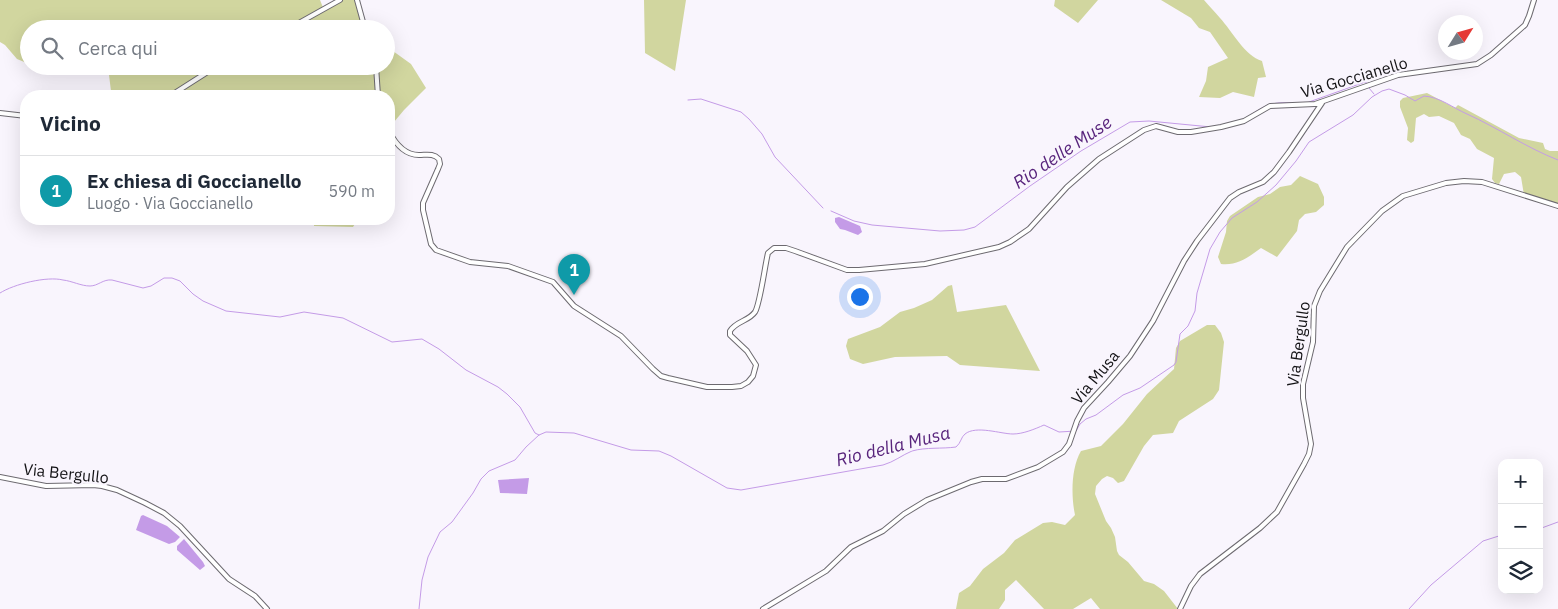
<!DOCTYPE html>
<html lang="it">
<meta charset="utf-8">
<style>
body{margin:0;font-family:"IBM Plex Sans",sans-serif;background:#f2f2f3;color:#1f2937}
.controls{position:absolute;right:15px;bottom:15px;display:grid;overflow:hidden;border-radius:10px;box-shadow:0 5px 20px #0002}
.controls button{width:45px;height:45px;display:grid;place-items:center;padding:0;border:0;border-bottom:1px solid #e0e1e3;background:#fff;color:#1f2937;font:25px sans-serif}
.compass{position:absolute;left:1438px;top:15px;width:45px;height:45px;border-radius:50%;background:#fff;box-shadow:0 5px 20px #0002;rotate:53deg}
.you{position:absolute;left:859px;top:296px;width:18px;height:18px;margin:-12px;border:4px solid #fff;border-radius:50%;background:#1a73e8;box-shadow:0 0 0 8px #1a73e833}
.badge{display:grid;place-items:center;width:32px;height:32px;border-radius:50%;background:#7e832e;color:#fff;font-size:16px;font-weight:700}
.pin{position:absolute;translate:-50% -41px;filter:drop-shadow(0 1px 2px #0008)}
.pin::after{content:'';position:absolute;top:26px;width:18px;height:15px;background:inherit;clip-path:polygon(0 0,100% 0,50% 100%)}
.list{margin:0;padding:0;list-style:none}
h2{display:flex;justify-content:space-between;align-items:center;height:65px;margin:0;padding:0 20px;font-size:21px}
h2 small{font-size:16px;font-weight:400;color:#747a83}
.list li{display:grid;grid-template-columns:32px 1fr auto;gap:15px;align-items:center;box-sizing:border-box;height:70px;padding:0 20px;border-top:1px solid #e0e1e3}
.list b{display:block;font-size:19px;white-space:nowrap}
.list p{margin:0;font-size:16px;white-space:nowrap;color:#747a83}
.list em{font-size:16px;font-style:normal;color:#747a83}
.icon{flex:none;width:28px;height:28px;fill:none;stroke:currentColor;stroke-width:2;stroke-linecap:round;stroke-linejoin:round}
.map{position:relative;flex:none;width:1558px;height:609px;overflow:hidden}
.search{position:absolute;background:#fff;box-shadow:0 5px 20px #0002;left:20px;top:20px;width:375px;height:55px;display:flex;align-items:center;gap:12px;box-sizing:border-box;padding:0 18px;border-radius:28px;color:#747a83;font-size:19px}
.panel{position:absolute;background:#fff;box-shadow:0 5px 20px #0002;left:20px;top:90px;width:375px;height:135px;border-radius:20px}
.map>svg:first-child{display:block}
.green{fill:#d1d69f}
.water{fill:#c49be7}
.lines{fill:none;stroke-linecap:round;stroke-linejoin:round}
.stream{stroke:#c49be7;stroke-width:1}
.minor-casing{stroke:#6d6a70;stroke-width:6}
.minor{stroke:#fff;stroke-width:4}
.labels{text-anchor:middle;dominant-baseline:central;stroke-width:4.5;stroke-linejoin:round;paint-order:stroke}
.street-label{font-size:16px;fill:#141316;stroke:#f9f5fd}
.water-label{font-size:18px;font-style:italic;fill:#58247c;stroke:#f9f5fd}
</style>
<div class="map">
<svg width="1558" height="609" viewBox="0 0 1558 609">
<rect width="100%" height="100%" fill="#f9f5fd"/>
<path class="green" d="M0,0H320L324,10L340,0H356L366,29H29V64L17,59L5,45L0,42Z
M644,0H686L675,71L645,53Z
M1055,0H1098L1078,23L1054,6Z
M1161,0H1204C1209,6 1215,12 1220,18C1232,31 1245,56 1262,61L1266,77L1258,78L1254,97L1233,92L1220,98L1199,97L1206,81L1208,67L1228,58L1210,32L1199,28L1191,18Z
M386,46L411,64L426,88L404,110L389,128V96H103L111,91L109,75L78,73L59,67L34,66H386Z
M1427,93L1455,108L1458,105L1519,138L1543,143L1545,149L1550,151H1558V205L1524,195L1521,177L1515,172L1504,174L1499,184L1495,183L1492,179L1494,158L1477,149L1470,139L1461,135L1454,123L1439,116L1429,117L1424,114L1416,118L1414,141L1411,143L1407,140L1408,128L1400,107V101L1403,98Z
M1300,176L1318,184L1324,197V205L1316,212L1305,214L1299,220L1297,231L1277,257L1261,248C1249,257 1237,266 1221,264L1218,257L1226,232L1227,221L1230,216L1258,197L1270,194L1280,187L1291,185Z
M314,219H358L353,227L314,226Z
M952,285L957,312L1006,305L1040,371L960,365L947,356L895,357L863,364L850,359L846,346L848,339L880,327L900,312L914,308L932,300L948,286Z
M1207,325H1215L1221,333L1224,342L1219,390L1213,399L1179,421L1173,433L1153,435L1144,446L1124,481L1118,483L1113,478L1107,476L1102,479L1096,486L1095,494L1106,521L1111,528L1115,537L1117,551L1119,555L1128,562L1144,581L1154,584L1164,591L1178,609H1100L1091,598L1073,609H1044L1016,580L1005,590V600L999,609H956L959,593L970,586L983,569L1004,553L1015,540L1043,523L1052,522L1065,525L1075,515C1071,496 1071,468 1081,451L1101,446L1123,424L1147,394L1174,369L1176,348L1180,341Z"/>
<path class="water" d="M839,217L860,226L862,232L858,235L845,230L840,229L835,222V218Z
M529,478L527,494L500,493L498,480Z
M143,515L167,526L180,537L175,542L169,544L136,530L141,516Z
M184,539L203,562L205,566L200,570L177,550V546Z"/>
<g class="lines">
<path class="stream" d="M1369,88L1374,94
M688,100L701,99L741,112L749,119L762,134L775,157L823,208
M1309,102L1365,82L1368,84
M1242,120C1262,109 1266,101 1291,103
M1215,126L1224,125
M831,211L854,221L872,225L940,231L964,230L975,227L1030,186L1081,151L1130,122L1149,121L1211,127
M0,293C14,284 47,276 63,280C72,281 81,286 90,286C98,286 103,279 112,280L143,288L151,286L164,278H172L180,281L193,294L203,301L226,311L280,317L304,312L343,318L392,342L422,339L439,349L466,370L498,387L507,394L520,407L535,433L539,435
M1539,529L1558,522
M419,609L422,580L428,557L440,532L452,522L473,493L481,479L489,471L515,460L526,447L539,435L546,432L574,433L631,450L659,451L671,456L727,488L741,490L883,465C894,462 902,455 912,451C926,447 942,449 956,447C961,443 961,437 965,434C976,425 1001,434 1013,434C1023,434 1035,429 1044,425L1059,432L1076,431L1080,424L1086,419L1096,415L1123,395L1140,388L1174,365L1176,362L1180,334L1188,326L1195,311L1197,293L1210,249L1220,232L1232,218L1257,202L1276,185L1296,161L1309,142L1353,115L1372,97L1382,91L1389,89L1405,95L1415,101L1424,96C1440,97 1453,108 1467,114C1498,128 1527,148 1558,160
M1409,609L1431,585L1483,541L1502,535"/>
<g class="minor-casing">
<path id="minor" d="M357,0L365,29
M288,29L340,0
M376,66L378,96
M170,96L217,66
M0,113L26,116
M389,131C395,143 405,155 419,155C427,155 433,153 439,159L440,164L438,169L423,203V210L431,244L436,250L470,262L508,266L553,282L574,306L621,336L653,369L661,376L668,378L707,387H732L741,386L748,382L753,376L756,365L747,351L730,335V331C736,321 749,321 755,312C760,304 765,265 768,253L774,248H786L795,251L847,270H859L925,264L999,247L1010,242L1029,229L1067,187L1099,159L1144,130L1156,126L1178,132H1191L1221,127L1244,121L1270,106L1315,104L1398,75L1477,64L1491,55L1525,25L1529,16L1534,0
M0,477L46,486L93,485L102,486L117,490L145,503L164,513L180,526L229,579L255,596L267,609
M763,609L826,571L851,547L883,531L904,514L927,500L971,482L982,479H1006L1038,467L1063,452L1069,444L1077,421L1084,408L1108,382L1130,356L1153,321L1184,261L1197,241L1230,198L1239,192L1263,182L1274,172L1289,152L1322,103
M1180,609L1191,586L1200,574L1260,528L1277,512L1304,464L1309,454L1311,444L1303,398V384L1313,342L1314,306L1320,291L1347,247L1382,211L1403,196L1446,183L1464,181L1482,182L1558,206"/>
</g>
<use href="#minor" class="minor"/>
</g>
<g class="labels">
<g class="street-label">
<text transform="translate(1354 77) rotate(-16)">Via Goccianello</text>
<text transform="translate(1298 344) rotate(-82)">Via Bergullo</text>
<text transform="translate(1095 377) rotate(-50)">Via Musa</text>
<text transform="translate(66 473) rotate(6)">Via Bergullo</text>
</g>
<g class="water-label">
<text transform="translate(1062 152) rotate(-34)">Rio delle Muse</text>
<text transform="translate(893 446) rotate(-14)">Rio della Musa</text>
</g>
</g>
</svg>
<div class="controls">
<button>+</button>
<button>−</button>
<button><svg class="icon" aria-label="layers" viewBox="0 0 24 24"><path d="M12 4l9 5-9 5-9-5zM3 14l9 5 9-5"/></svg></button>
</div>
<svg class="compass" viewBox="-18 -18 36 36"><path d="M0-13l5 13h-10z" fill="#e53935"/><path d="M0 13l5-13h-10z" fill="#747a83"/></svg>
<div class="you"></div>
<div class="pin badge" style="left:574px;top:295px;background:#0f9aa8">1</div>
<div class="search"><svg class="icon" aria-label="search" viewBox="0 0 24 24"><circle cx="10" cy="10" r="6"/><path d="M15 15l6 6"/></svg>Cerca qui</div>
<section class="panel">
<h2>Vicino<small></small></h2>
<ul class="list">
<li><span class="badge" style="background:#0f9aa8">1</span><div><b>Ex chiesa di Goccianello</b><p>Luogo · Via Goccianello</p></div><em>590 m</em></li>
</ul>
</section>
</div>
